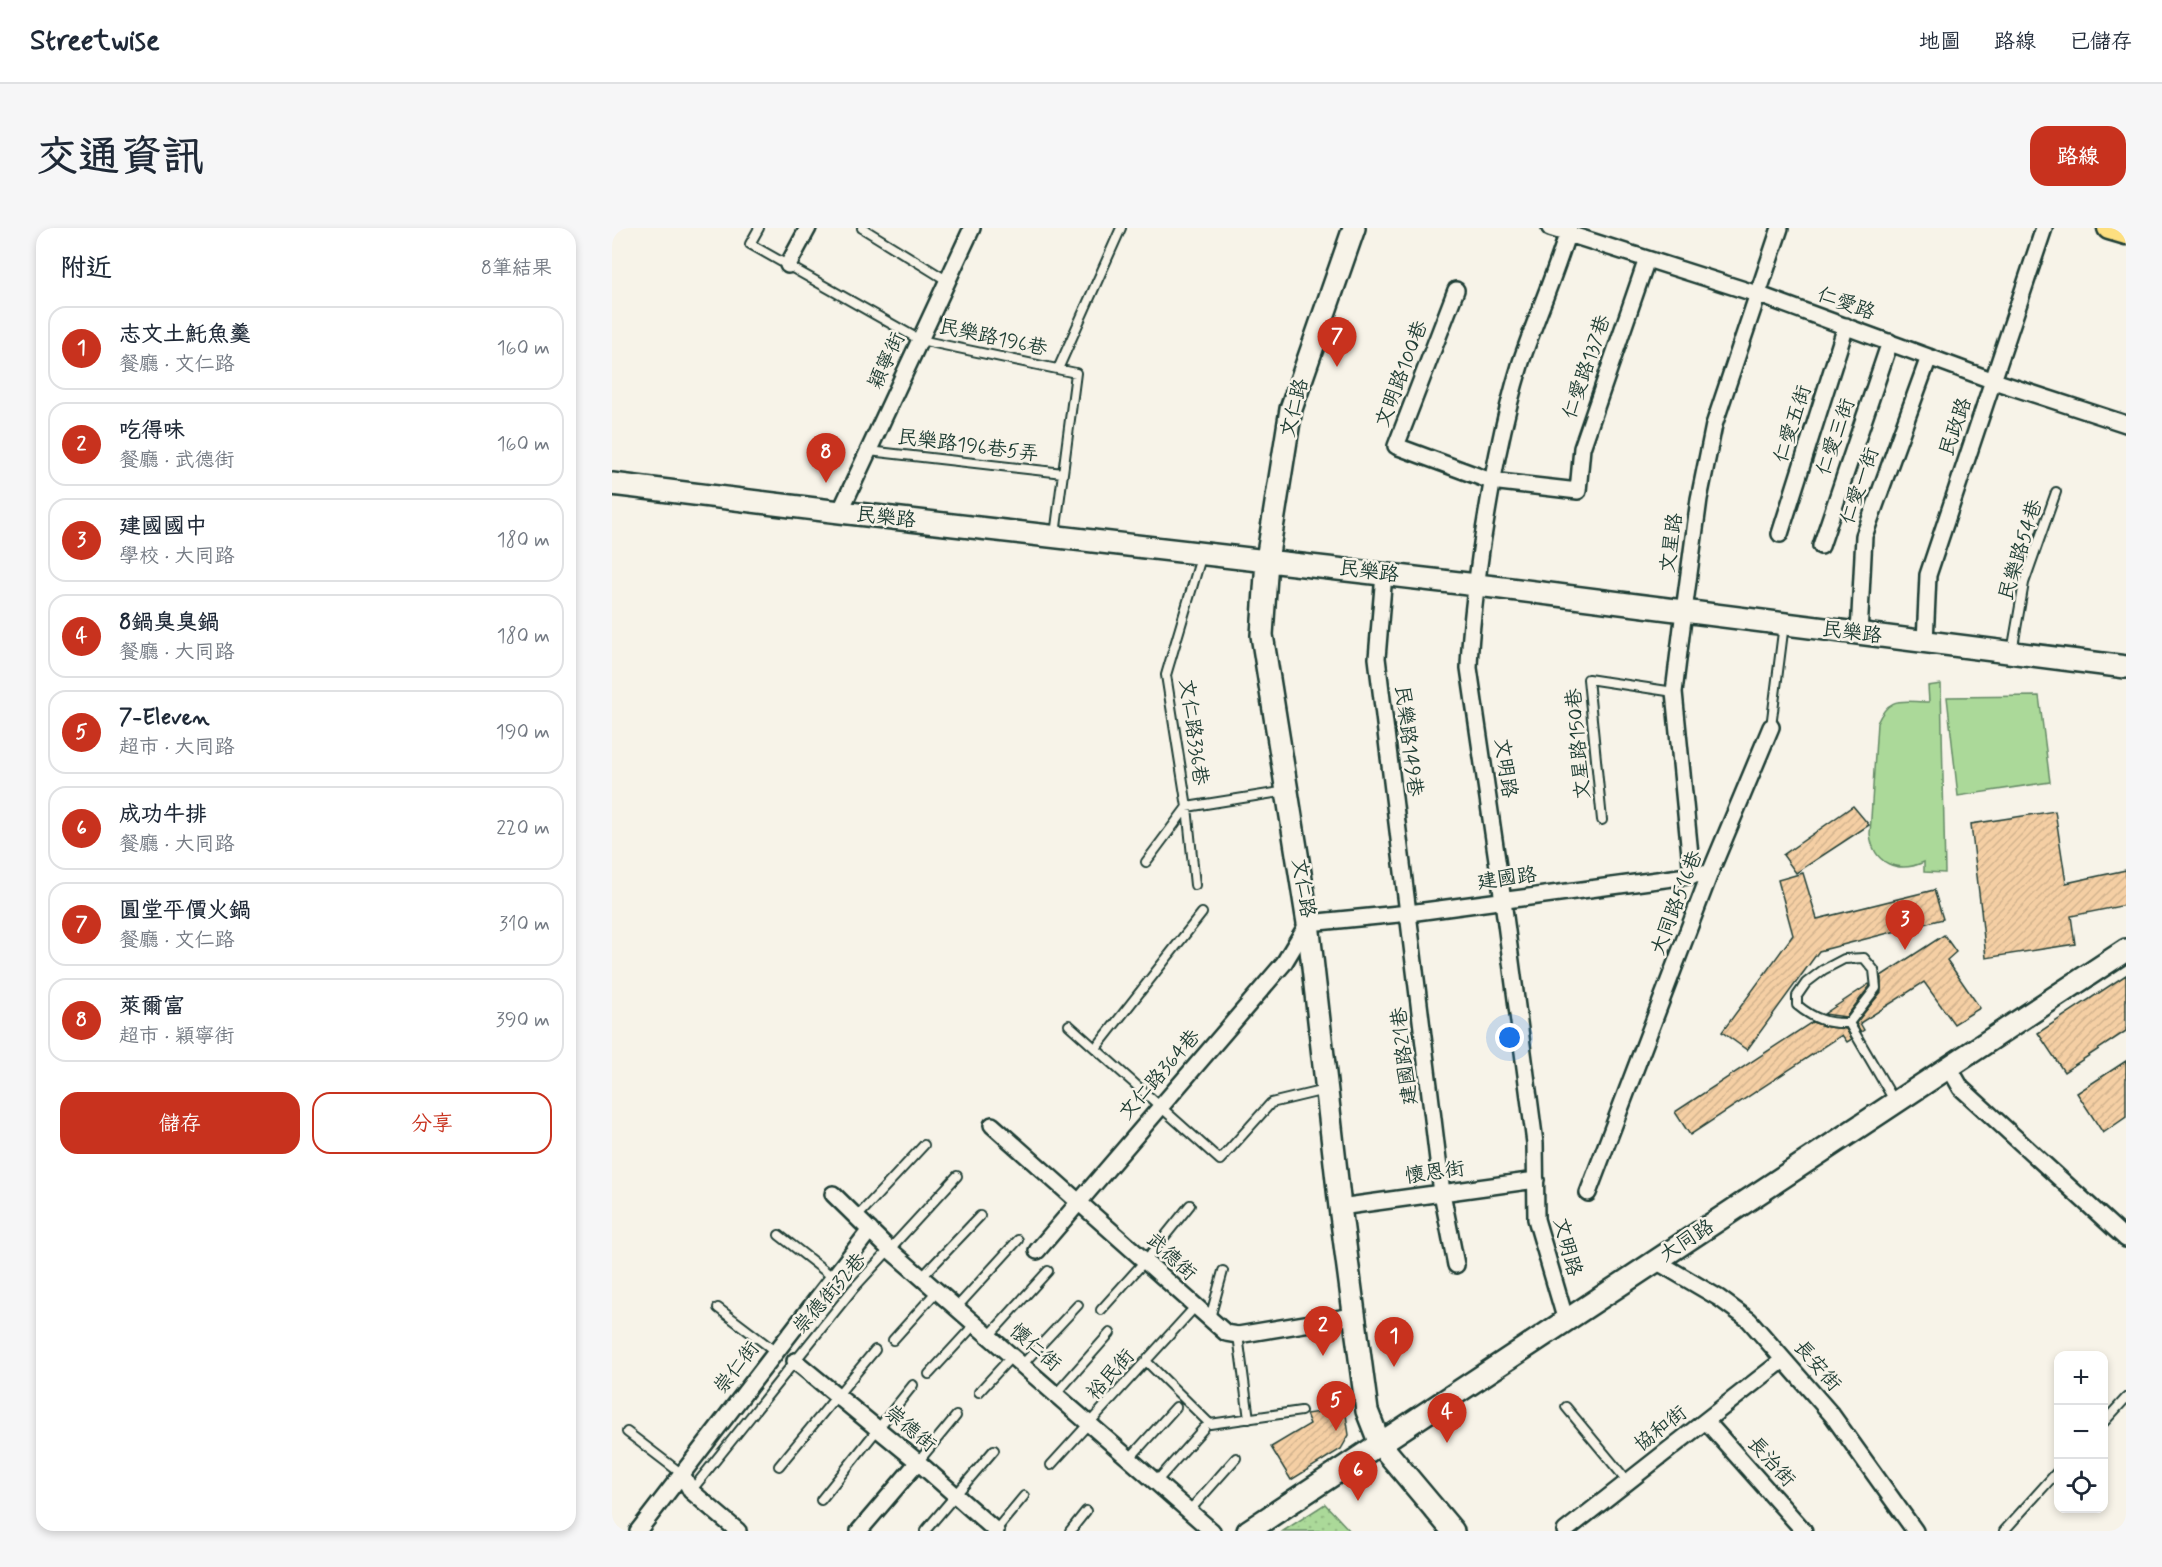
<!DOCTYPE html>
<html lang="zh-TW">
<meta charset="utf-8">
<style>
body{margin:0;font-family:Mynerve,"LXGW WenKai TC",sans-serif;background:#f6f6f7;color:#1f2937}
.controls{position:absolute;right:18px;bottom:18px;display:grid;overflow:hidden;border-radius:12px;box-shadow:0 3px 9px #0003}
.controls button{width:54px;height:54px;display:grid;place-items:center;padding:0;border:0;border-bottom:2px solid #e0e1e3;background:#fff;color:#1f2937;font:30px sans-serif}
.you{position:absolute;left:898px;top:810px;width:21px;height:21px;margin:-15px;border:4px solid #fff;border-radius:50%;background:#1a73e8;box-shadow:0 0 0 9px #1a73e833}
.badge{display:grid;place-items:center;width:39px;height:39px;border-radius:50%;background:#c8321e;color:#fff;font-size:20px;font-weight:700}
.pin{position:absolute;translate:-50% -50px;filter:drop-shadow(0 2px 3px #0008)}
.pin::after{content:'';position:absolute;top:32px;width:21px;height:18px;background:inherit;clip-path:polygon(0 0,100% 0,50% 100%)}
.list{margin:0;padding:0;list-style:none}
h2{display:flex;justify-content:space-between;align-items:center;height:78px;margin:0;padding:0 24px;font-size:26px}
h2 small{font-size:20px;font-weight:400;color:#747a83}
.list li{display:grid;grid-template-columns:39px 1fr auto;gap:18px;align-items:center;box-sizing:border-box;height:84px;margin:0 12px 12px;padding:0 12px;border:2px solid #e0e1e3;border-radius:18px}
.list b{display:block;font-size:22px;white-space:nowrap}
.list p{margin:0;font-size:20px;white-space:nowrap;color:#747a83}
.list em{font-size:20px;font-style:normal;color:#747a83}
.actions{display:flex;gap:12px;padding:18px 24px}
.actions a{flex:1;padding:14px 0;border:2px solid #c8321e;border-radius:18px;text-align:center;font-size:21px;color:#c8321e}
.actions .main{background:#c8321e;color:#fff}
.icon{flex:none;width:33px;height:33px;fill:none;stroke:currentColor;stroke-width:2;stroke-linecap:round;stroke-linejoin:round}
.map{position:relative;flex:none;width:1514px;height:1303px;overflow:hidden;border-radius:18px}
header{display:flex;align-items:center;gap:36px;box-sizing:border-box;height:84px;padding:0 30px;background:#fff;border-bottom:2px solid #e0e1e3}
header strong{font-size:28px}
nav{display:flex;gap:33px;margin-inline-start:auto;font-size:21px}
.intro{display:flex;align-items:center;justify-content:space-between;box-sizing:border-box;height:144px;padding:0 36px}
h1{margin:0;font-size:42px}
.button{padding:15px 27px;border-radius:18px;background:#c8321e;color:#fff;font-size:21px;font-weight:700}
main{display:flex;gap:36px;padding:0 36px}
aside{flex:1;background:#fff;border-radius:18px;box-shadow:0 3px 9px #0003}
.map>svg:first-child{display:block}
.park{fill:url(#park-dots);stroke:#658b66;stroke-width:1.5}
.pitch{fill:#abd999;stroke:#658b66;stroke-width:1.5}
.building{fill:url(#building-hatch);stroke:#1f3d34;stroke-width:1.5}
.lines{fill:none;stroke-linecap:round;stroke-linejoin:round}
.lane-casing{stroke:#1f3d34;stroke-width:12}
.street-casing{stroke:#1f3d34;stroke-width:20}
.secondary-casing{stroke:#1f3d34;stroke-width:26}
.primary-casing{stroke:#1f3d34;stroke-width:27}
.lane{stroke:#f7f3e8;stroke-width:8}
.street{stroke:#f7f3e8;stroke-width:15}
.secondary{stroke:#f7f3e8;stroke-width:21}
.primary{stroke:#fddf80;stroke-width:22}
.labels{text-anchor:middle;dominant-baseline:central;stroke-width:5;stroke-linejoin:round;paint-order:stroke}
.street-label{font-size:20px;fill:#1f3d34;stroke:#f7f3e8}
</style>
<header>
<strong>Streetwise</strong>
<nav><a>地圖</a><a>路線</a><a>已儲存</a></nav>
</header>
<div class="intro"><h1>交通資訊</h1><a class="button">路線</a></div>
<main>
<aside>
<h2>附近<small>8筆結果</small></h2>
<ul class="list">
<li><span class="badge">1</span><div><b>志文土魠魚羹</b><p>餐廳 · 文仁路</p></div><em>160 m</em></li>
<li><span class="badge">2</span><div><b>吃得味</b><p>餐廳 · 武德街</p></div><em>160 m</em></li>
<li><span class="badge">3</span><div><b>建國國中</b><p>學校 · 大同路</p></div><em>180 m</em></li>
<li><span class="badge">4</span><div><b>8鍋臭臭鍋</b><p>餐廳 · 大同路</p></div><em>180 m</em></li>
<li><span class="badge">5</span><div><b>7-Eleven</b><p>超市 · 大同路</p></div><em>190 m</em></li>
<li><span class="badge">6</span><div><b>成功牛排</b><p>餐廳 · 大同路</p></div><em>220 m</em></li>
<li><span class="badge">7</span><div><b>圓堂平價火鍋</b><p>餐廳 · 文仁路</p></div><em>310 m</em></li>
<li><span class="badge">8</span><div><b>萊爾富</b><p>超市 · 穎寧街</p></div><em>390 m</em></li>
</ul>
<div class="actions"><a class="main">儲存</a><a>分享</a></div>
</aside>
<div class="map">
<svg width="1514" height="1303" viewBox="0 0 1514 1303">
<defs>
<pattern id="park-dots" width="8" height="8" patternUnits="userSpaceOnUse" patternTransform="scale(1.5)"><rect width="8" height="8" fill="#abd999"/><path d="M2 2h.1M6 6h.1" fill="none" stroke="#93bb84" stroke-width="1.8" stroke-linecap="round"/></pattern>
<pattern id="building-hatch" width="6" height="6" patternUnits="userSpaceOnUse" patternTransform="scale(1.5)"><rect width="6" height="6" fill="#f5cfa4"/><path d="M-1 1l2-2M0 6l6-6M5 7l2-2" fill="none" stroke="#d2b38e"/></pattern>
</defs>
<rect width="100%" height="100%" fill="#f7f3e8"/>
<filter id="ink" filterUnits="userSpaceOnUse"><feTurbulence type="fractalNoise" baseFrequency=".0167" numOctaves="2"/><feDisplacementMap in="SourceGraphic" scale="12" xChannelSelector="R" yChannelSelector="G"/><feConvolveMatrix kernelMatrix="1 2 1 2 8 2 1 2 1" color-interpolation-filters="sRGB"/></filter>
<g filter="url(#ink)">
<path class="park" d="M713,1276L738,1303H671Z"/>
<path class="pitch" d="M1329,456L1333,645L1312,644V634C1286,646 1261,636 1258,606L1265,495C1278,467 1289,474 1317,474L1316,458Z
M1427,468L1438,554L1346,568L1335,469Z"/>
<path class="building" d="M1241,578L1257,597L1184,645L1171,627Z
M1443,583L1454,655L1514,642V677L1459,688L1463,716L1374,730L1369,682L1370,681L1369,682L1359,596Z
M1191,645L1205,691L1322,662L1331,691L1207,723L1135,822L1110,804L1181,707L1166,652Z
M1332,707L1344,724L1335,732L1368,780L1342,796L1312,754L1248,795L1252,802L1249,804L1244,795L1269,764V748Z
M1514,747V803L1452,844L1426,805Z
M1257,756L1258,758L1234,789L1212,786Z
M1200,794L1215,799L1234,801L1240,811L1235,814L1230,807L1078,907L1063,884Z
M1514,833V889L1491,905L1465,865Z
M733,1180L737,1207L729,1221L679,1252L659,1219L698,1196L694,1186Z"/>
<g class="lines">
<g class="lane-casing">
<path id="lane" d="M147,0L138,16L308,112L464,145L443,307
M250,0L336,53
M446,141L509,0
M257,223L451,245
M1400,424L1412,355L1444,264
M1159,499L1172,396
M990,592L976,451L1062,464
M534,634L575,579L675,563
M583,657L575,579L554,447L590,326
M1237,795C1216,796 1202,791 1185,777V768L1194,755L1211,742L1232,731L1252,730L1262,742L1264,760L1237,795L1283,874
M457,797L608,932L659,875L713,862
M484,820L590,685
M245,989L312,917
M167,1007L222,1050
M310,1049L368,988
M106,1080L164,1124
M344,1080L406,1012
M489,1082L533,1033L578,977
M598,1090L611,1043
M626,1107L637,1191
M377,1108L436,1043
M281,1112L325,1063
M534,1133L598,1196L689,1183
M410,1137L466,1077
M317,1146L363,1096
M367,1164L400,1128
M444,1166L498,1105
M954,1179L1016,1254
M1492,1194L1514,1170
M15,1204L70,1246
M517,1231L564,1179
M306,1234L344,1188
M439,1237L583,1079
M167,1238L263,1122
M544,1254L592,1200
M79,1263L241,1061L345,948
M209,1272L301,1157
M577,1283L624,1230
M313,1303L382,1222
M383,1303L412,1268
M458,1303L474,1283
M1392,1303L1446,1243"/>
</g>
<g class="street-casing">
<path id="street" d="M938,0L1145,66L1382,153L1514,196
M176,37L196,0
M844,62L784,218L879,253L966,263L970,220L1035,31
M228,284L360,0
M1168,306L1234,98
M1209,318L1278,114
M772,346L765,430L830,965L844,1037
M1247,406L1252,308L1317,129
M1313,414L1316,347L1432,0
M1080,647L1062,464L1072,383L1087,271L1102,197L1168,0
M1337,839L1349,860L1514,1011
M380,897L614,1105L626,1107L741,1088
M976,965L1098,645L1159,499
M221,966L278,1022L600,1303
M728,979L924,952
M425,1023L672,735L696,695L797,685L1098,645
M1044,1033L1107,1070L1137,1092L1220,1187L1303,1303
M954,1093L924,991L923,915L891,673L857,440C858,400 864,361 869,322C879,257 890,195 909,134C924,89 944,45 957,0
M183,1133L306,1234L384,1303
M1094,1193L1192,1303
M70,1246L79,1263L126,1303
M26,1303L258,1002
M247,1303L306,1234
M953,1303L1171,1132"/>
</g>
<g class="secondary-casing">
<path id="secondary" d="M742,0L679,181L655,332L650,407L696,695L728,979L755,1183L768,1216L841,1303
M0,256L228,284L882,359L1514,439
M636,1303L1514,722"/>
</g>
<g class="primary-casing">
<path id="primary" d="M1497,0L1514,5"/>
</g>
<use href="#lane" class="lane"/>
<use href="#street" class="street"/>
<use href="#secondary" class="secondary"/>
<use href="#primary" class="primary"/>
</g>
</g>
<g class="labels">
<g class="street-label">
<text transform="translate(1234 76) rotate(20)">仁愛路</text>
<text transform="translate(381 110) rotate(12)">民樂路196巷</text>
<text transform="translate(275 133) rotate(-65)">穎寧街</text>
<text transform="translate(975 139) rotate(-71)">仁愛路137巷</text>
<text transform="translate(790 146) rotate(-69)">文明路100巷</text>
<text transform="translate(683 180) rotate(-76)">文仁路</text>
<text transform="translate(1181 196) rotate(-72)">仁愛五街</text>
<text transform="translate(1344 199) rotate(-71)">民政路</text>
<text transform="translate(1224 209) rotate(-71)">仁愛三街</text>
<text transform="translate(356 218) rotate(7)">民樂路196巷5弄</text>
<text transform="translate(1248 258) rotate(-71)">仁愛一街</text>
<text transform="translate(274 290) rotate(6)">民樂路</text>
<text transform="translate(1060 315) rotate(-82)">文星路</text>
<text transform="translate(1409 322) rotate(-73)">民樂路54巷</text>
<text transform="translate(757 344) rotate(7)">民樂路</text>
<text transform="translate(1240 405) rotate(7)">民樂路</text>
<text transform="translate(581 504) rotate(82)">文仁路336巷</text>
<text transform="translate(796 513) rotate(83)">民樂路149巷</text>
<text transform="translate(967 516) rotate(-95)">文星路150巷</text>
<text transform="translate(893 540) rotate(82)">文明路</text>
<text transform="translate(895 651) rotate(-8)">建國路</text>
<text transform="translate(691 660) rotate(81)">文仁路</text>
<text transform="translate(1065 675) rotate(-69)">大同路516巷</text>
<text transform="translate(793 828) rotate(-97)">建國路21巷</text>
<text transform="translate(548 847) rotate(-49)">文仁路364巷</text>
<text transform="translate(823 945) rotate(-8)">懷恩街</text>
<text transform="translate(1075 1013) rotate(-33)">大同路</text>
<text transform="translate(955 1019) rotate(75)">文明路</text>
<text transform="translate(559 1029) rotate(43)">武德街</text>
<text transform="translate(218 1066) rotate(-49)">崇德街32巷</text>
<text transform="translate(423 1120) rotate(41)">懷仁街</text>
<text transform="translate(1205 1138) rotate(49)">長安街</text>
<text transform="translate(125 1140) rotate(-52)">崇仁街</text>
<text transform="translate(499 1147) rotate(-48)">裕民街</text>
<text transform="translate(298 1201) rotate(40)">崇德街</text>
<text transform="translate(1049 1201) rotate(-38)">協和街</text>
<text transform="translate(1159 1234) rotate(48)">長治街</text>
</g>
</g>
</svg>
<div class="controls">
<button>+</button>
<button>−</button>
<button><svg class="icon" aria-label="locate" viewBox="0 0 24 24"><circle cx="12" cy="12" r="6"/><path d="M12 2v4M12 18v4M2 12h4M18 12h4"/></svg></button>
</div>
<div class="you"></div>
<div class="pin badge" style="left:782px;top:1139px">1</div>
<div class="pin badge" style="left:711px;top:1128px">2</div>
<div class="pin badge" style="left:1293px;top:722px">3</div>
<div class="pin badge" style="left:835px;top:1215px">4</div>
<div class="pin badge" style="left:724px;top:1203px">5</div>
<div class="pin badge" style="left:746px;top:1273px">6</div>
<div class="pin badge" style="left:725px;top:139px">7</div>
<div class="pin badge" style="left:214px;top:255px">8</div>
</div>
</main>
